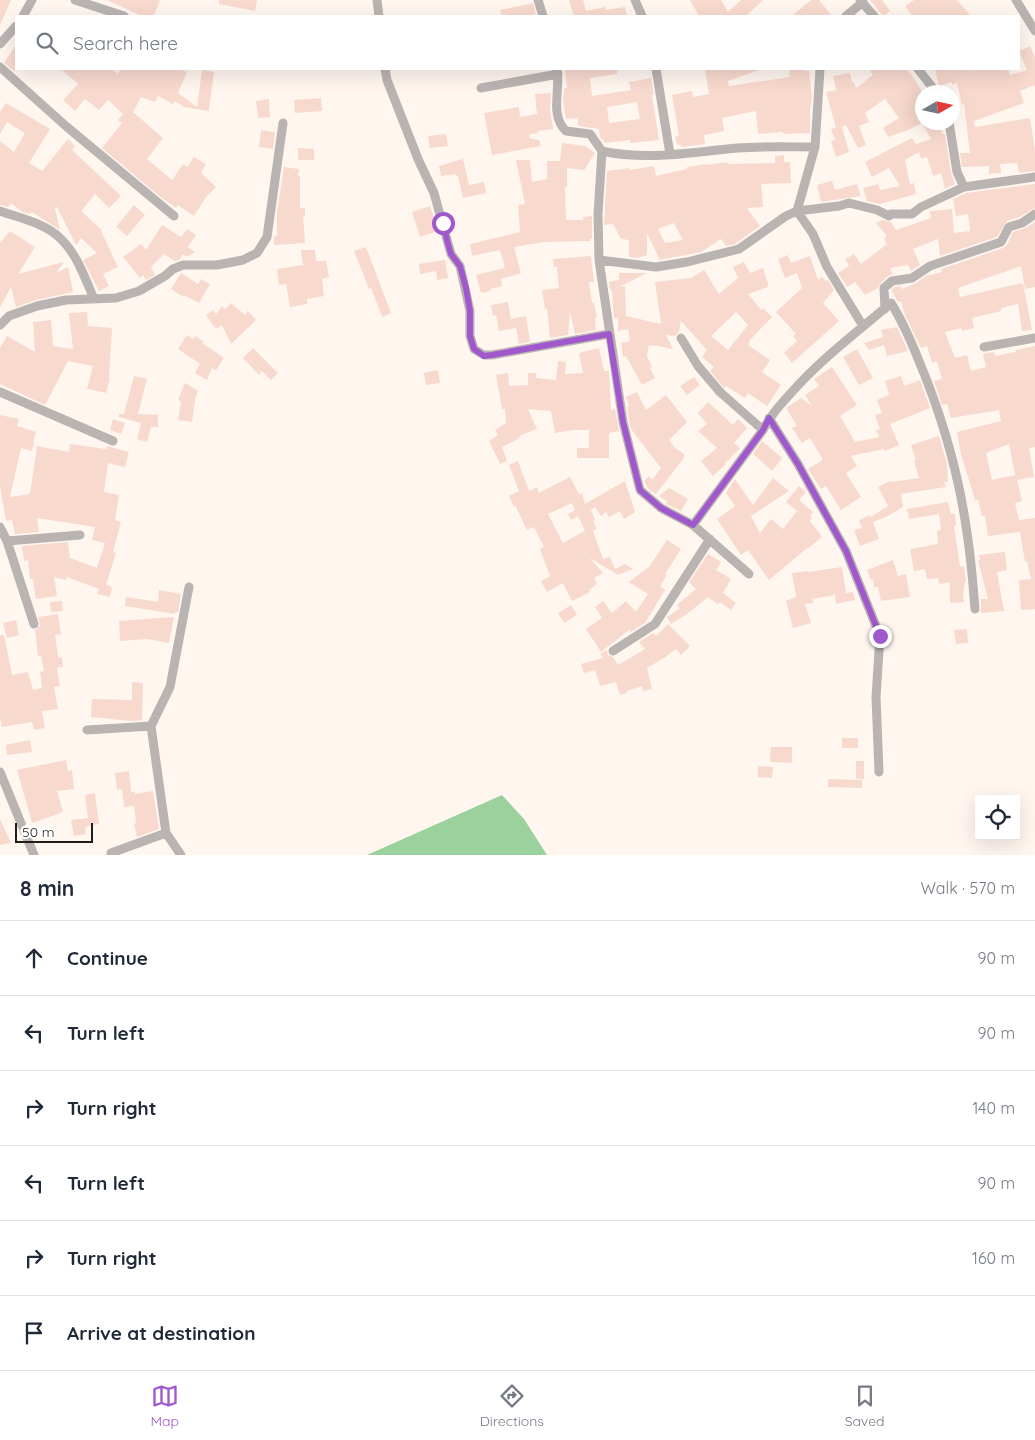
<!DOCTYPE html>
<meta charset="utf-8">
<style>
body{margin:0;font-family:Quicksand,sans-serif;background:#f2f2f3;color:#1f2937}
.controls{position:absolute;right:15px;bottom:15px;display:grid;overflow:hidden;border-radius:0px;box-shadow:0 5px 20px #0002}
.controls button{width:45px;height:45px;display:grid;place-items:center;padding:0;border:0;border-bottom:1px solid #e0e1e3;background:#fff;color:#1f2937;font:25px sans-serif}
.compass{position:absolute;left:915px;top:85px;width:45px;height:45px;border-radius:50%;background:#fff;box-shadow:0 5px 20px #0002;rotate:81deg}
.scale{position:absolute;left:15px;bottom:12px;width:78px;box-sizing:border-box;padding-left:5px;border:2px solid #211d1a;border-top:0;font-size:14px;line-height:18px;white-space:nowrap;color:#211d1a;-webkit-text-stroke:4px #fff;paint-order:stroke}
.stop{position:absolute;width:15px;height:15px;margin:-11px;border:4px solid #a059cd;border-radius:50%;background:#fff}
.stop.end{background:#a059cd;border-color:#fff;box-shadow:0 1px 5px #0008}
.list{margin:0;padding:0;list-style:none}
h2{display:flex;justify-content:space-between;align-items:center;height:65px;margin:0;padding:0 20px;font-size:21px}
h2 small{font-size:16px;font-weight:400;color:#747a83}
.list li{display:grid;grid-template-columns:32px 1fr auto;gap:15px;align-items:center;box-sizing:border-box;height:75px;padding:0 20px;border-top:1px solid #e0e1e3}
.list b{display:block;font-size:19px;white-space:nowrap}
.list em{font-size:16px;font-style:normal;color:#747a83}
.icon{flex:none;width:28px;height:28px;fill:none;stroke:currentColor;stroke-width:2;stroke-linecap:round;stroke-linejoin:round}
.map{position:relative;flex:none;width:1035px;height:855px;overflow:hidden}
.search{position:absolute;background:#fff;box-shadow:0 5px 20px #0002;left:15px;right:15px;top:15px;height:55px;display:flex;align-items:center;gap:12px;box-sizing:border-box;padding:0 18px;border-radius:0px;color:#747a83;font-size:19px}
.sheet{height:515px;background:#fff}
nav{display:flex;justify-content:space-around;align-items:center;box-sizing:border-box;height:70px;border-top:1px solid #e0e1e3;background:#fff;font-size:14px;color:#747a83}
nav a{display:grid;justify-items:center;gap:2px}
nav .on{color:#a059cd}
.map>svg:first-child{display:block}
.forest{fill:#9bd19c}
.building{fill:#f8d9ce;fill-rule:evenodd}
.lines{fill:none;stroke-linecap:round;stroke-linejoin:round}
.street{stroke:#b9b4b1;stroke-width:9}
.route{stroke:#a059cd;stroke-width:6}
</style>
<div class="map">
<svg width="1035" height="855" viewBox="0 0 1035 855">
<rect width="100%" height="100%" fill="#fff6f0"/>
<path class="forest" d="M502,795L524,819L547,855H367Z"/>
<path class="building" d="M0,0H11L0,25Z
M107,0H160L154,16H142Z
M219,0H257L255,11L219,4Z
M569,0H583L586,11L605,7L606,10L625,7L627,16H574Z
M690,0H721L728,12L741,0H763L746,16H699Z
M811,0H819L832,16H792Z
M870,0H882L890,11L883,16Z
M914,0H957L971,16H912L905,6Z
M533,3L536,14L528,16H502L500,10Z
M16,45V67L14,71L4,63Z
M1030,46L1035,57V88L1034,85L1020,91L1024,103L974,121L975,127L1030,118L1035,150V171L1019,173L1017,163L1000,164L1001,173L989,174V166L962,167L960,153H970L964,104L962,105L957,83L952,85V82L939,86L935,69H971L972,71L978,69H1008L1010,75L1027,70L1019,51Z
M61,69H111L118,74L120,69H179L187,72L178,93L197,107L202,70L214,72L209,111L184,107L175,101L173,104L158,96L155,102L141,97L133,112L163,138L147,159L172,180L183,164L187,167L194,157L206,164L201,173L216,187L206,197L194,216L178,205L176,208L158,195L102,148L122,123L118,120L123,114L108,100L99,110L85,99L75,111L63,100L78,84Z
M565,69H617V74L590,78L592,96L631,90L629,82L651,78L654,95H652L659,140L630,143V140L604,143V139L603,141L600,137L599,129L578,126V118L566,119L563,101L564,88H567ZM637,102L640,119L609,123L607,107Z
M705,69H759V70L728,81L729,86L790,77L789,69H804V71H809L812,97L811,107H810V133L783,134V132L758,134L756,111L722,118L724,131L704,135L705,144L682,147V146L677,144L675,137L679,136L672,95L692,91L693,97L709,94Z
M869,69H907L915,80L922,92V122H936L943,134H945L951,173L955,184L945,189L941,173L933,176L927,157L921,159L919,152L905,160L910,184L914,183L916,194L880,204L867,201L863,188L878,184L880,190L900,186L889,168L872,177L865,162L912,138L916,144L931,139L922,123L908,130L888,137L883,128L899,118L885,99L865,113L869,122L859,126L866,145L858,148L846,125L842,127L849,152L836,157L831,141L835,140L831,129L836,127L826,92L836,90L833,76L850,73L852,82H854L856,88L873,75Z
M551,93L550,110L553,129L538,131V133L530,134L529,138L539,140L541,146L492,155L484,113L519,107L520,117L537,114L535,94Z
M321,98L322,111L295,113L294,100Z
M269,99L270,117L258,118L256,101Z
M6,103L50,129L29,163L42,171L68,139L75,146L72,150L121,196L109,208L95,194L82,210V212L102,230L101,231L118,267L103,274L109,286L99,291L83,260L97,253L81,238L76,245L57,207L55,208L60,230L32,212L30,214L22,212L11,203L8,207L0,205V141L14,152L25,133L7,122L0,134V112Z
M261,130L275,132L273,149L259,147Z
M446,134L448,146L430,148L428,136Z
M562,143L586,146L595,153L584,170L567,168V187H565L566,220H583V217L592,216V239H590V241L544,242L514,247L521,273L501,279L502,286L490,289L491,291L481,293L476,275L505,268L500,250L472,256L470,244L520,232L518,205L525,204L516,160H530L532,182L547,179V161H560Z
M298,148L314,149V160H298Z
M784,155V162H790L791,183L761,184L763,207L747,208L760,226L735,244L726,246L721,239L701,252L660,260L647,233V255L638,258L630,257L628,252H629V240L621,239L613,224L604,225L607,171L629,168V170L654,166L656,176L687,169V167L707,164V165L727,162L728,164L775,163V156ZM674,223L683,240L665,243L658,229Z
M463,159L469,185L484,182L486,193L463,198L458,176H456V174L441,176L439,166Z
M284,167L299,169L298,176H300V208H305V217L303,216L305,243L274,245V236H277V212Z
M832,181L835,190L857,184L861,196L821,202L817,185Z
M1035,184V208L1019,217L1007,221L997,237L940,256L938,239L913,249L920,265L911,271L908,265L890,268L893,274L888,276L880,284L878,288L865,295L855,282L847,287L838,273L849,266L845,259L854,254L861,264L887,244L884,238L887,236L876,223L882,220L891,222L896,230L931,218L930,211L952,209L954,233L970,231L968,214L956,216L953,199L966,193Z
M134,205L145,215L127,236L116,227Z
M430,206L438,231L420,237L412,212Z
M1035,222V287L1025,289L1021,266L958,288L960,297L1023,283L1032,330L1022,331L1018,304L1001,308V311L972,318L974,328L962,331L961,328L945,332L955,358L967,355L971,371L986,367L983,354L994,352L995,356L1016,352V350L1035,346V447L1029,448L1034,477L1017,480L1022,501L1015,503L1019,520L1035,518V609L1021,610L1019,580L1031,579L1027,561L1025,562L1020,532L988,536L985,516H982L978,500H975L961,454L957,432L1001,421L999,410L951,418L947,404L942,405L934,381L942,379L937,361L932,363L927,346L921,348L905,315L901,301L898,302L891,290L895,287L900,286L902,289L916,283L926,276L942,272L941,269L1003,248L1007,245L1013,232L1025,228ZM1009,444L1015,475L992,480L986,453Z
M162,225L181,237L187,229L196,235L188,247L195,252L187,257L183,254L179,260L175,261L164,254L151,267L155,275L146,280L143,275L140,278L123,257L141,244L146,250Z
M10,231L35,247L18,274L64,262L56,273L68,267L73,292L36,300L16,307L11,287L0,307V243Z
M366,247L391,313L382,317L371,288L369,289L354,251Z
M301,250H315L316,261H326L329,277L322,279L324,296L307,299V304L290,307L286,284L279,285L277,269L303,265Z
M788,255L791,263L810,256L818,280L822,277L826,281L828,280L834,290L823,303L839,321L792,363L784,353L797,341L793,336L796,334L776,312L802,288L797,273L785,278L778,259Z
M591,256L594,282H589L592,303H594L597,317L595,318L596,330L575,334L570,312L568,335L550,338L547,309H545L542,290L559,288L557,267H554L553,259Z
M445,260L448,278L437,280L436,271L420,274L419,264Z
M744,262L750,273L763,268L768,284V287L748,294L761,310L763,308L772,317L749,341L750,342L748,345L770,360L762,372L781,385L767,406L748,393L745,398L726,386L724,388L710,371L714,367L702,357L707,350L681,321L679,332L675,336L666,335L673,349L653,345L652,346L649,345L647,356L652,367L650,368L655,378L642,385L626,356L623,357L621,343L630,341L628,329L618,331V318H614L612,290L610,291L609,282L619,280V273H647L619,287L625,286L626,316L661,324L655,282L691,278L704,270L719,294L738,278L733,267ZM736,312L748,325L728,350L711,336Z
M181,273L198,284L201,279L210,284L199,303L184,295L183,297L171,289Z
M508,302L511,319L526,316L530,342L519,344L516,328L499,331L496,315L493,316L491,305Z
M231,303L245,315L248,311L256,320L231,344L222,325L216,329L206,315L213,310L216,314L222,306L225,309Z
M87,312L88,326L112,328L109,377L110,378L106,393L87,389L93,366L68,361L45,405L0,384V348L7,336L35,352L33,322L51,320L53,346L73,349L69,313Z
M897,327L908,351L887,356L884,345L869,350L864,343L883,337L881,330Z
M187,335L193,339L195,336L203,341L202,343L224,358L216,370L212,368L207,380L195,373L200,364L178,349Z
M253,348L278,373L271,380L262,371L259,375L243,358Z
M599,348L604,371H609L611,410L615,409L619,431L609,433V458H577V448H589V430H573L555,433L551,411L528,409L537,429L521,435L518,439L502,447L507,461L500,464L489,441L498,435L495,430L506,423L505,409H502L496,375L508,373L509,386L528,385V373H536V378L556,380L558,361L566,362L565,374L583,373L579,353Z
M857,349L873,378L859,385L843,357Z
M832,367L857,405L840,416L855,442L879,437L876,430L880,429L875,415L882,413L877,400L889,395L885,381L901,376L904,386L920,380L930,408L890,424L899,445L885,451L884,449L851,456L857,466L846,473L861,497L841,510L826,486L821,489L808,469L823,460L810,438L802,443L792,428L797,426L786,408L801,398L812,406L805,395L819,386L814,379Z
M438,370L440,383L426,385L424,373Z
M134,376L147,379L138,414L158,415V427H151L147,442L137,439L141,423L119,417V414H124Z
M694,377L700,385L687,395L680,386Z
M185,383L198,391L195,400L192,422L178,420L181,401L178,400Z
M637,392L646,410L666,395L687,422L669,440L675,448L684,454V458L656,494L649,490L644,481L649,476L652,480L661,468L631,429L629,421L627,407L629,406L626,397Z
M708,402L733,425L738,419L747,428L734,443L740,448L725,463L726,464L713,476L701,461L717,448L698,431L707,424L698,413Z
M0,415L19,419L17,426L36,432L33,442H34L32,451L21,448L10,497L30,494L37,446L69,452L70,444L106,449L107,446L129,452L125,467L108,463L104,492L119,495L115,520L121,522L113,552L116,553L106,585L112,587L110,597L97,594L99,589L67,577L66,580L54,577L57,596L36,599L33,579H30L28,560L24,561L22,546L68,542L70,558L97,568L105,543L92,540L95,527L37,518L39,532L15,534L12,520L6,521L0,486Z
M113,419L125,423L121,434L110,430Z
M939,436L947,464L948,482H944L946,487L901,494L903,507L888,516L873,522L879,539L860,546L854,530L862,528L859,520L870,515L871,517L888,506L878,487L890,481L891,482L919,478L914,461L916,460L911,445Z
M762,441L782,458L772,471L753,454Z
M518,461L529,491L537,487L539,493L570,477L579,494L582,493L585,504L625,481L635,512L624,519L620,511L609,517L606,512L601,516L595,507L591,510L595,520L593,521L597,529L593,531L603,559L610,557L615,569L625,564L633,569L618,575L590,558L603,573L594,578L597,584L589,590L590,592L572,601L563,583L547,592L541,581L550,576L540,549L544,547L534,527L527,530L516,507H514L509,496L519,491L509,465ZM572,503L575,510L568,514L571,520L578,516L585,531L563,543L548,514Z
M773,478L789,491L751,516L760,533L771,519L783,529L797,511L786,502L799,486L806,492L799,500L813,512L810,516L812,518L810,521L822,537L807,549V548L769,580L748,550L741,555L717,519L735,506L726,493L735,479L753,505Z
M669,488L688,499L681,511L666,504L667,501L659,496Z
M948,502L951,514H955L956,526H954L960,567L964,566L966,581H965L963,594L964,602L950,603V582L939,584L938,578L927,579L925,569L914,571L910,549L938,544L937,531L941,530L939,514L909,519L907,509Z
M667,540L681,549L665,574L667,575L660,586L665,590L645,623L631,632L629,630L601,652L586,629L602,618L595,607L603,601L612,613L626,601L636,612L648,594L629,582L650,566Z
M1005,552L1007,570L997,572L1004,611L981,613V599H988L978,560H980L979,555Z
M708,554L721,562L716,570L731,579L723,593L736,603L731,610L720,602L718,604L708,597L687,614L671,624L667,617L680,608L677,605L696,589L689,582Z
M893,560L898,576L906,574L910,597L881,601L878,587H874L873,579L871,580L867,570Z
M842,567L846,593L853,592L855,600L836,604L835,595L812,599L813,603L805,604L811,623L793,628L786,601L796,597L792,573L807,571L808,572Z
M159,590L181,594L178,612H175V614L125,606L126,597L158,602Z
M62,601L63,611L51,612L50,602Z
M571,605L577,615L564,623L558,613Z
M58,614L61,634L55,635L58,656L59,658L62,657L63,667L57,668L60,686L54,687L58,709L42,711L45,728L34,730L32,722L2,727L0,717V635H4L12,675L28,672L33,690L42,688L40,672L44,671L41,656H38L35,630L40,626L38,617Z
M174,617L169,643L147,639L120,641L119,621Z
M16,620L19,635L7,638L3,623Z
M668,624L690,646L681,655L676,649L664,658L647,668L652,689L643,691L642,686L627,691V693L620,695L616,682L600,686L595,670L584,673L581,664L603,658L600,654L607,650L608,655L613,657L618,665L635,655L645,649L639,642L653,633L656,636Z
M967,629L968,643L956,644L954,630Z
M132,682L143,683L142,720L132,721L91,717L92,699L132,700Z
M842,738H858V748H842Z
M30,740L32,752L7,755L6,745Z
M771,747H792V763L770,762Z
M66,760L68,771L72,770L74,789L57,791L63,812L32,823L17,770Z
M856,761H864V779H856Z
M758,766L773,767L772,778L758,777Z
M129,771L131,792H135V794L153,791L159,829L137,837L134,824L136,823L134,806L124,807L122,789L117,790L115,773Z
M828,779L862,780V788L828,787Z
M95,793L99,824L85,827L86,834L74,836L71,820L88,818L85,795Z
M0,819L11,843L0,845Z"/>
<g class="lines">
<path class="street" d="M75,0L124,16
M377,0L379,16
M538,0L543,16
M635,0L642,16
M860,0L874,16
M1016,0L1035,31
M23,16L32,0
M846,16L863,2
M0,44L16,26
M0,67L67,127L174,216
M385,69L387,80L418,159L434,193L451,254L460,266L470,311V336L474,349L484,355H492L609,334
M557,69C561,88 549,115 566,131L590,134L602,151L598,214L599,260L623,422L640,490L661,508L693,525L749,574
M656,69L670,154
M820,69L815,147L797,211L813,234L827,267L863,326
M918,69L936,92
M481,88L558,74
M949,122L957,172L964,187
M602,151C647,161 692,152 737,148C763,146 789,147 815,147
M0,211C19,218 45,223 60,238C77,254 85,278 94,299
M599,260L656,267L687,262L739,249L786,216L797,211L839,206L849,203L877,210L889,216L891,214H912L921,207L964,187L1035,177
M885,309L884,288L892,281L912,278L930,266L1001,242L1009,227L1022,223L1035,214
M0,325L9,316L37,306L66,300L116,298L139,291L165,276L173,269L183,265H217L243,260L257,253L267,237L283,123
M681,338L698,366L720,392L763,430
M984,347L1035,338
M0,392L113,441
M769,418L798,464L846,551L880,636L876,697L879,772
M693,525L763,430C770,416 780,405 791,393C821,359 856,333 891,303C903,322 911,341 919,361C942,416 959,475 967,533C971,558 973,584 975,609
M0,527L7,541L34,624
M7,541L80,535
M613,651L655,624L710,539
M87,730L151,726
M0,772L34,855
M111,853L166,833
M181,855L166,833L151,726L170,687L189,587"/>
</g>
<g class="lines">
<path class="route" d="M443,223L448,244L451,254L460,266L466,288L470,311V336L474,349L484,356L492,355L609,334L623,422L640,490L661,508L693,525L763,430L769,418L798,464L846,551L880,636"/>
</g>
</svg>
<div class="controls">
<button><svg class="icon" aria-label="locate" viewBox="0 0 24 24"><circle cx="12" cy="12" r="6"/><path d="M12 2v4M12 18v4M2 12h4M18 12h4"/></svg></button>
</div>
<svg class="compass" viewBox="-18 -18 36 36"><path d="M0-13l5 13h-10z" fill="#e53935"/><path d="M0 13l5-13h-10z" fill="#747a83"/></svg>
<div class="scale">50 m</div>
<div class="stop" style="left:443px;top:223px"></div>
<div class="stop end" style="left:880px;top:636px"></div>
<div class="search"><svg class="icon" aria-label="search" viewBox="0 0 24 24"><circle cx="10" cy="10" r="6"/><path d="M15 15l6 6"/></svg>Search here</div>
</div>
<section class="sheet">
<h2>8 min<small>Walk · 570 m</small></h2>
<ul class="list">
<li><svg class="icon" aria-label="ahead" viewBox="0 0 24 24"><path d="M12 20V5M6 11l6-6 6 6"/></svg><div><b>Continue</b></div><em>90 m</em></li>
<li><svg class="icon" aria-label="left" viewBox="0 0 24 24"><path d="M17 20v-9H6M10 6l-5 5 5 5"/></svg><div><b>Turn left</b></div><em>90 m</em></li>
<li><svg class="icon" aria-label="right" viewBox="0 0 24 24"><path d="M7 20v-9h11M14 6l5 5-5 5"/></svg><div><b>Turn right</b></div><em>140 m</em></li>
<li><svg class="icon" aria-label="left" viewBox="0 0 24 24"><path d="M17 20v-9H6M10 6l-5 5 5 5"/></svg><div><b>Turn left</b></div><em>90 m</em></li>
<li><svg class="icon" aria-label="right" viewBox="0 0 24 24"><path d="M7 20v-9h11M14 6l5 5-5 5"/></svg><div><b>Turn right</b></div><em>160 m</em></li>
<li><svg class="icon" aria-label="arrive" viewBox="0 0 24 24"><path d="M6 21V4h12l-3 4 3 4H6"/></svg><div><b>Arrive at destination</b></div></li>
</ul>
</section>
<nav>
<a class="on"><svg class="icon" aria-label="map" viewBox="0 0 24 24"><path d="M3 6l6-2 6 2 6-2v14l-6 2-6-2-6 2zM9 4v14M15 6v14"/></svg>Map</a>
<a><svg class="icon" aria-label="directions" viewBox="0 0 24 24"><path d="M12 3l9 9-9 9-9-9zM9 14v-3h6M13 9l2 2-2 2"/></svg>Directions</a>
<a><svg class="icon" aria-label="saved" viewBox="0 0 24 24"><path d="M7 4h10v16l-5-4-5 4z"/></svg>Saved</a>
</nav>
